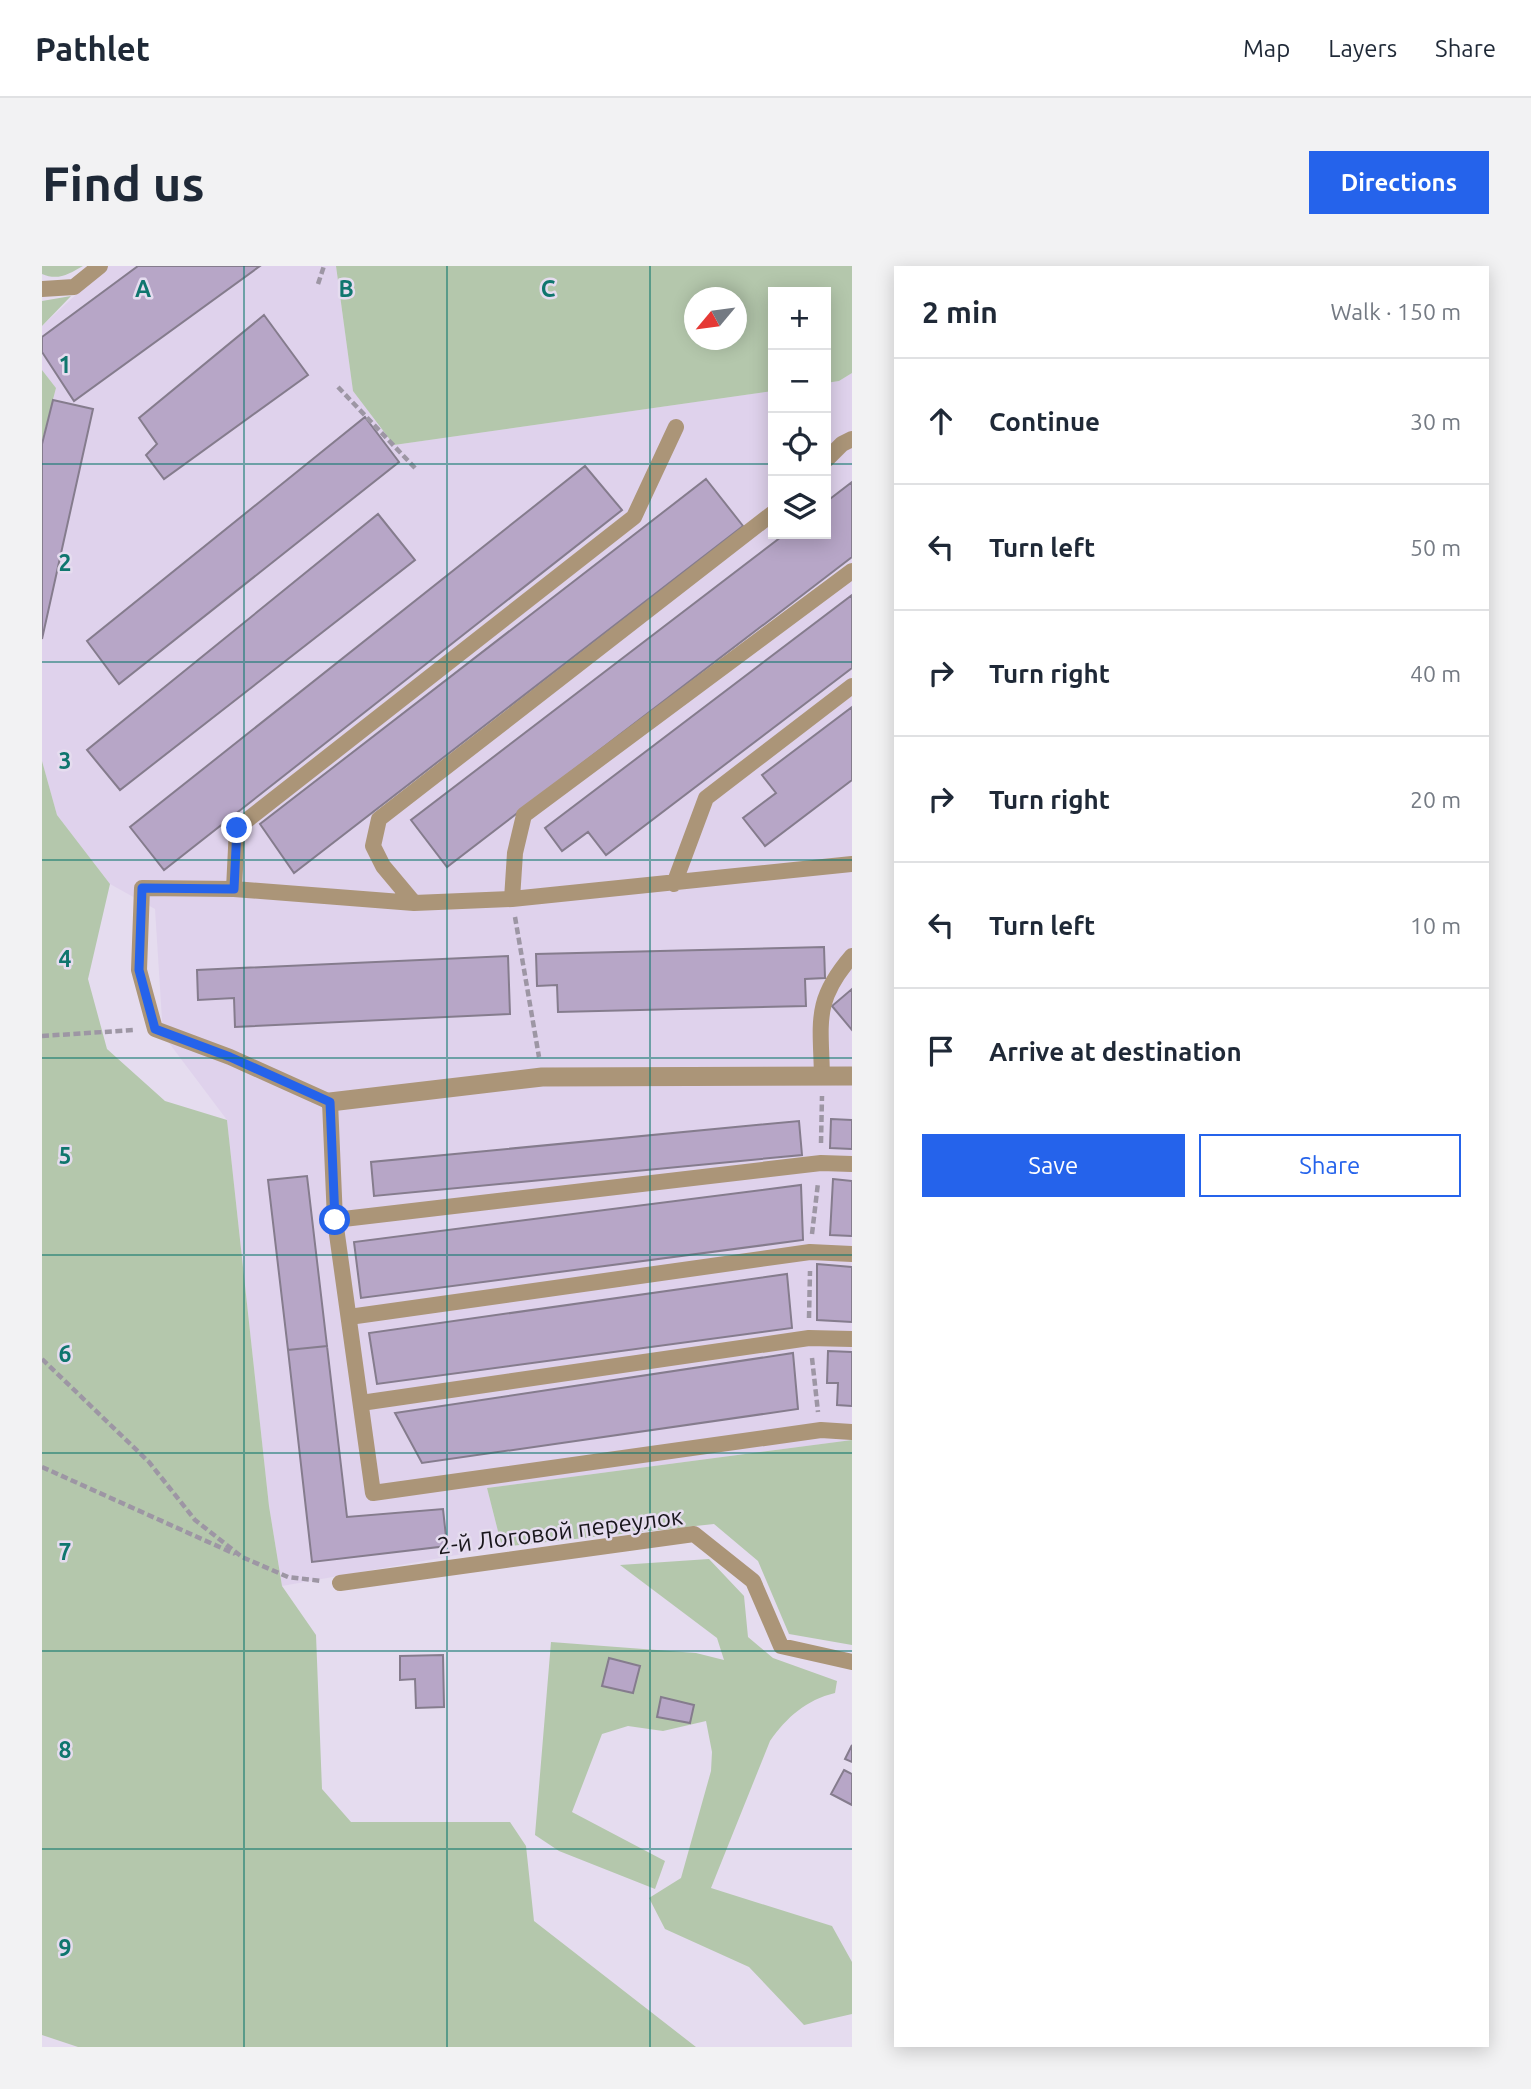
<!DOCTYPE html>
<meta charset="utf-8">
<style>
body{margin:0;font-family:Ubuntu,sans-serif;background:#f2f2f3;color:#1f2937}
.controls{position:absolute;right:21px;top:21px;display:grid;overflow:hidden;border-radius:0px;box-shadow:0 4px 18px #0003}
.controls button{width:63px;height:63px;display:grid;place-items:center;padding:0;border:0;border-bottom:2px solid #e0e1e3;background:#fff;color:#1f2937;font:35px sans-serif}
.compass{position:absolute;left:642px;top:21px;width:63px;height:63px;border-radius:50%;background:#fff;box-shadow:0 4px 18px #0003;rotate:241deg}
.stop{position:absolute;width:21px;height:21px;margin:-16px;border:5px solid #2563eb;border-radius:50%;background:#fff}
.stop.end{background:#2563eb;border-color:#fff;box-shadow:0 2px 7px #0008}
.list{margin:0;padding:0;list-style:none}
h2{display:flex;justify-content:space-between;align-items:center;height:91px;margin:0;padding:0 28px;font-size:30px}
h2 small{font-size:23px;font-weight:400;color:#747a83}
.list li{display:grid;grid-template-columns:46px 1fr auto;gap:21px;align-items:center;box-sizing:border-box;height:126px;padding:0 28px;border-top:2px solid #e0e1e3}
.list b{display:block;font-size:26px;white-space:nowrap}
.list em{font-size:23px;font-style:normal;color:#747a83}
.actions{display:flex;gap:14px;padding:21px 28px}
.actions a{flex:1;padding:16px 0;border:2px solid #2563eb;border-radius:0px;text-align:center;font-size:24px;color:#2563eb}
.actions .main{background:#2563eb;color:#fff}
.icon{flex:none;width:38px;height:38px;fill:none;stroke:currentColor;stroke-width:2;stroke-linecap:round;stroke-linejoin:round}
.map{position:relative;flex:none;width:810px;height:1781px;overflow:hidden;border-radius:0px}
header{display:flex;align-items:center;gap:42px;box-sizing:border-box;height:98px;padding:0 35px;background:#fff;border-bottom:2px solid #e0e1e3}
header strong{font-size:33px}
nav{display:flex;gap:38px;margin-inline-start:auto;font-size:24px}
.intro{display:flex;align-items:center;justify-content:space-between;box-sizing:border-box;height:168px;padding:0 42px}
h1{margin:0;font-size:49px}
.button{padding:18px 32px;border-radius:0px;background:#2563eb;color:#fff;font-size:24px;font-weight:700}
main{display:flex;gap:42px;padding:0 42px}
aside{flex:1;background:#fff;border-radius:0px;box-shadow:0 4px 18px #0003}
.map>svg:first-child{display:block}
.built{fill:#dfd2ec}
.green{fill:#b4c7ac;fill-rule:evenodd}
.building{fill:#b7a6c7;stroke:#857c8d;stroke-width:2}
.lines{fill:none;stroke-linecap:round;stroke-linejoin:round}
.path{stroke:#9d96a4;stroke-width:4.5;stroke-dasharray:7 3.5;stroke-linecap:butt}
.service{stroke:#ab9578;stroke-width:16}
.minor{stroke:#ab9578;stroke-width:19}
.route{stroke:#2563eb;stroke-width:9}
.grid{fill:none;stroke:#0f766e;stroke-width:2;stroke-opacity:0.55}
.labels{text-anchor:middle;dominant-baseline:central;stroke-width:5;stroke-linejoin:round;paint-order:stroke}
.street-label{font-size:24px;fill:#19161c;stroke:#e5dcef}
.grid-label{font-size:23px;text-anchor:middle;font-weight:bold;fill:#0f766e;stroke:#e5dcef;stroke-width:5;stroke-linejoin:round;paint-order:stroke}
</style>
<header>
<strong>Pathlet</strong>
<nav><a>Map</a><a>Layers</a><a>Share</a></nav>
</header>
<div class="intro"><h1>Find us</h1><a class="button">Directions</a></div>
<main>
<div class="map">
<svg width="810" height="1781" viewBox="0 0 810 1781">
<rect width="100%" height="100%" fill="#e5dcef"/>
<path class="built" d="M65,0H294L311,125L352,179L731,125V268H784V117L797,115L810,107V1174L445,1222L460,1281L240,1320L227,1240L185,854L121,769L113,643L68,618L15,549L0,495V175L14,122L0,104V60Z"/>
<path class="green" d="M0,0H41C27,8 16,15 0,8Z
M294,0H810V107L797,115L784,117V26H731V125L352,179L311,125ZM652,32H694V74H652Z
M29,30L0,60V35Z
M0,104L14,122L0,175Z
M0,495L15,549L68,618L46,713L65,783L123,835L185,854L227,1240L240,1320L274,1369L280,1523L309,1556H468L484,1580L492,1655L654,1781H36L0,1769Z
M810,1174V1379L747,1368L716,1295L672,1258L460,1281L445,1222Z
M667,1293L702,1330L706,1371L731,1392L795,1415L793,1427C764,1434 745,1451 728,1475L669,1622L790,1660L810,1696V1748L762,1759L707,1701L623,1663L607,1632L639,1612L669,1505L670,1486L664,1455L621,1465L586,1460L560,1468L530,1546L623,1595L613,1623L517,1585L493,1569L509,1376L654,1387L682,1394L675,1372L578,1299Z"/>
<path class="building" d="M96,0H218L32,135L0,86V71Z
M222,49L266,109L122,213L104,189L115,178L97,152Z
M11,134L51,143L0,373V178Z
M323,151L357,196L77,418L45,375Z
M543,200L580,244L122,604L88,561Z
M664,213L701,260L252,607L218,558Z
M810,216V291L405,601L369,554L743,268H784V236Z
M336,248L373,294L78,524L45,484Z
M810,329V402L564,589L546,566L520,585L503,562Z
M810,441V514L723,580L701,552L734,527L720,509Z
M782,681L783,712L763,713L764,740L516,746L515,719L495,720L494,688Z
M466,690L468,748L193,761L192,732L156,734L155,704Z
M810,723V764L790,740Z
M789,853L810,854V883L788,882Z
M757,855L760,889L332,930L329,896Z
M265,910L285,1080L246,1084L226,914Z
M791,913L810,915V970L788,969Z
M759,919L761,974L319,1032L312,976Z
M775,998L810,1001V1056L775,1054Z
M745,1008L750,1062L335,1118L327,1067Z
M285,1080L305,1251L401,1243L405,1280L270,1296L246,1084Z
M786,1085L810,1086V1140L795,1139L796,1117H785Z
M751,1087L756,1143L380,1197L353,1147Z
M401,1389L402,1441L374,1442L373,1413L358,1414V1390Z
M567,1392L598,1400L591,1427L560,1420Z
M619,1431L652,1439L648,1457L615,1451Z
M810,1479V1496L803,1493Z
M802,1504L810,1508V1539L789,1528Z"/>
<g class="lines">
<path class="path" d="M276,18L282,0
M296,121L373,202
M473,651L497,791
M0,770L92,764
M779,877L780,830
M770,968L776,917
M767,1052L768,1005
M770,1092L776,1146
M0,1093L107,1196L153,1254L200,1291L246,1311L280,1315
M0,1201L193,1288"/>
<path class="service" d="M0,23L32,21L58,0
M784,194L800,178L810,173
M810,598L470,633L372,637L192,623L100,622L97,704L113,763L188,791L288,836L293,954L331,1227L779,1164L810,1166
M632,618L664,532L810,420
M192,623L195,562L592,251L634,161
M470,633L473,587L482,549L810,305
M372,637L341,600L331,580L337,553L731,247
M780,811C779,756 771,735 810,690
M293,954L779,897L810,898
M307,1051L768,986L810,988
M319,1137L767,1072L810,1073
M298,1317L652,1268L711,1315L739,1380L810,1396"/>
<path class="minor" d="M288,836L500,811L810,810"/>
</g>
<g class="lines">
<path class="route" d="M195,562L192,623L100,622L97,704L113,763L188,791L288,836L293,954"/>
</g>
<path class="grid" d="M202,0V1781M405,0V1781M608,0V1781M0,198H731M784,198H810M0,396H810M0,594H810M0,792H810M0,989H810M0,1187H810M0,1385H810M0,1583H810"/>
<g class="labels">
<g class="street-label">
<text transform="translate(518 1265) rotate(-7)">2-й Логовой переулок</text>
</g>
</g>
<g class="grid-label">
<text x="101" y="31">A</text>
<text x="304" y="31">B</text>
<text x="506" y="31">C</text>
<text x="23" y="107">1</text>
<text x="23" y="305">2</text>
<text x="23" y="503">3</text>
<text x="23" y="701">4</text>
<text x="23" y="898">5</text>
<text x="23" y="1096">6</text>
<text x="23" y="1294">7</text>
<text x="23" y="1492">8</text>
<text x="23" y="1690">9</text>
</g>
</svg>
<div class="controls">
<button>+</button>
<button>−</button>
<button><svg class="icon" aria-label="locate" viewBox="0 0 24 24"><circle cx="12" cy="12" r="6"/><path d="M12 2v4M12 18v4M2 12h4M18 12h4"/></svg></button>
<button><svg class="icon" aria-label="layers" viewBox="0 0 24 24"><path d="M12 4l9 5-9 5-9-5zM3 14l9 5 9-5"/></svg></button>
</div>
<svg class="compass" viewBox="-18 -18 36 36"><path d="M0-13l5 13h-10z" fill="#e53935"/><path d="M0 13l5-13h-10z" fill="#747a83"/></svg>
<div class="stop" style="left:293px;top:954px"></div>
<div class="stop end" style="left:195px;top:562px"></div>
</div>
<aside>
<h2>2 min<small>Walk · 150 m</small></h2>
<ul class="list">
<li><svg class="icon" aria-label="ahead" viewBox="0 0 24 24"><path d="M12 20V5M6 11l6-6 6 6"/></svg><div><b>Continue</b></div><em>30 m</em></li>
<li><svg class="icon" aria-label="left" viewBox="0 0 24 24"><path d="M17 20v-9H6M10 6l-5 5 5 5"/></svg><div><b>Turn left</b></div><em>50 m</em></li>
<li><svg class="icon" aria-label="right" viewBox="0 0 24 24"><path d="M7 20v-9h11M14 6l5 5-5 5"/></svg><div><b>Turn right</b></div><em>40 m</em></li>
<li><svg class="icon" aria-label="right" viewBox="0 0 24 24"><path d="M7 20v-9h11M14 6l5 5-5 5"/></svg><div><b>Turn right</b></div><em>20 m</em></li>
<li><svg class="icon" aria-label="left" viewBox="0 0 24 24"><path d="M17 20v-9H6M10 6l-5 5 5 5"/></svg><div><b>Turn left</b></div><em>10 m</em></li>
<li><svg class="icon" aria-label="arrive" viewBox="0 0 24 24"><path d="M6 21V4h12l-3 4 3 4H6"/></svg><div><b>Arrive at destination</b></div></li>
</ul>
<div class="actions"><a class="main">Save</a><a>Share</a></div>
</aside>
</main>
